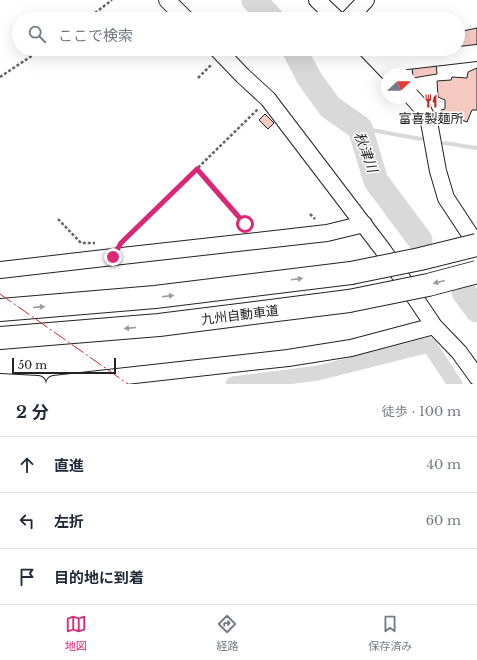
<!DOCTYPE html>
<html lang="ja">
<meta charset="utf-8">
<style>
body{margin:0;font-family:"Libre Baskerville","Noto Sans JP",serif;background:#f2f2f3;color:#1f2937}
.compass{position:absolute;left:381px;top:68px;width:36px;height:36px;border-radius:50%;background:#fff;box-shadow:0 4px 16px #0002;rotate:68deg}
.scale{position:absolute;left:12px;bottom:10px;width:104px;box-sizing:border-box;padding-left:4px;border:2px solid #222;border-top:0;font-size:11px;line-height:14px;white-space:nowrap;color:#222;-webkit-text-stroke:3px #fff;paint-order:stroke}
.stop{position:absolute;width:12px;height:12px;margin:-9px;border:3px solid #db2777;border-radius:50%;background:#fff}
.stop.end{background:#db2777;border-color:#fff;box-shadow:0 1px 4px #0008}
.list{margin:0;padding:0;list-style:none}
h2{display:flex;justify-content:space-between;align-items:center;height:52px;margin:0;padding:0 16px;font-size:17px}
h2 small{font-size:13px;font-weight:400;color:#747a83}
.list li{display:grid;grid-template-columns:26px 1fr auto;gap:12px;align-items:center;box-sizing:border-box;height:56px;padding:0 16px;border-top:1px solid #e0e1e3}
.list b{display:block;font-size:15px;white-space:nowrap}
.list em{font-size:13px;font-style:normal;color:#747a83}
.icon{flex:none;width:22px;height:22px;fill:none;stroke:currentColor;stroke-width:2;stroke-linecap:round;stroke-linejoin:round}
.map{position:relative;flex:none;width:477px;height:384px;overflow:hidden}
.search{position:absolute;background:#fff;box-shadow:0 4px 16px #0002;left:12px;right:12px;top:12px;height:44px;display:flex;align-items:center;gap:10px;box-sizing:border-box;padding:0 14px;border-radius:22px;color:#747a83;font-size:15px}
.sheet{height:220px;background:#fff}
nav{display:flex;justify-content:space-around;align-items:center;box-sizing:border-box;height:56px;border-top:1px solid #e0e1e3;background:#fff;font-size:11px;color:#747a83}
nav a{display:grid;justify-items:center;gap:2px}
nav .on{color:#db2777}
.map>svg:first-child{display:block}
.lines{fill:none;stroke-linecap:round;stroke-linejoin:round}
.stream{stroke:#d9d9d9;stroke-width:4}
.canal{stroke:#d9d9d9;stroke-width:15}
.river{stroke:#d9d9d9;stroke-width:25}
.building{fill:#f3c9c0;stroke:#222}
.minor-casing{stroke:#222;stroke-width:18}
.highway-casing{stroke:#222;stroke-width:24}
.path{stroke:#646464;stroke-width:2.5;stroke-dasharray:3 2;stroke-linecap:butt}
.minor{stroke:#fff;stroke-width:16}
.highway{stroke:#fff;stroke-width:22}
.highway-bridge-casing{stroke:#222;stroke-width:24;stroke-linecap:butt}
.highway-bridge{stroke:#fff;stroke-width:22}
.power{stroke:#c62828;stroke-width:1;stroke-dasharray:14 3 2 3;stroke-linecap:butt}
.oneway{fill:#9c9c9c}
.route{stroke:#db2777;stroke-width:5}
.labels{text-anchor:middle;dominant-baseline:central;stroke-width:3;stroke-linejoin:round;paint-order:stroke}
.poi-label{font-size:13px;fill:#222;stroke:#fff}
.street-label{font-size:13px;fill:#222;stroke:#fff}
.water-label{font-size:14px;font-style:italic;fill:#222;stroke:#fff}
</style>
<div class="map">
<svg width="477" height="384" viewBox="0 0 477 384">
<rect width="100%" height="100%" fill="#fff"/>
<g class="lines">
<path class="stream" d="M360,128L421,139
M444,143L477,148"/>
<path class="canal" d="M233,384L318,373L429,345L455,384"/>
<path class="river" d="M254,0L272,19
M294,49L309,78L330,107L360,128L376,181L420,240
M464,292L477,310"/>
</g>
<path class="building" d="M477,28V46L458,49V32Z
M436,64L437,74L413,78L412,67Z
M477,68V110H472L467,122L445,114L441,110L445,109V100L438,97L437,81L451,80L452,77L467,78L468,72Z
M265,114L274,123L268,129L259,120Z"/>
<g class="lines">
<g class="minor-casing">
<path id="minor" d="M167,0L186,19
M317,0L337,19
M348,19L366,0
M217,49L243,76L268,99L383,250L434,326L459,352L477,377
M366,49L388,72
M381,64L477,53
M411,96L422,108L429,122L438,171L446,198L477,245
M0,270L113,257L327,233L364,224
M0,382L38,384
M54,384L288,358L351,348L434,326"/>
</g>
<g class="highway-casing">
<path id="highway" d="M0,310L155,297L351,273
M0,338L159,325L349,301"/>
</g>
<path class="path" d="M87,19L112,0
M0,77L42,49
M198,78L212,64
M197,169L245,224
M310,214L315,219
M58,219L81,243H95
M123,241L258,109"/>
<use href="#minor" class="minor"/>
<use href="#highway" class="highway"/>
<g class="highway-bridge-casing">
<path id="highway-bridge" d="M351,273L420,259L477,245
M349,301L428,285L477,272"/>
</g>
<use href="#highway-bridge" class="highway-bridge"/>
<path class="power" d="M0,294L128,384"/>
</g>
<defs><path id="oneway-solid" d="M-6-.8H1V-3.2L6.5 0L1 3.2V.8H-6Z"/></defs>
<g class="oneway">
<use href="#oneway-solid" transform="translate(297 279) rotate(-7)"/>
<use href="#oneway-solid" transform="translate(439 282) rotate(166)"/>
<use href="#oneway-solid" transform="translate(168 296) rotate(-7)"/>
<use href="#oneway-solid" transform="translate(39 307) rotate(-5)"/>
<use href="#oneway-solid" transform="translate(130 328) rotate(175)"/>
</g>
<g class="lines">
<path class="route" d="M113,257L121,243L197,169L245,224"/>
</g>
<defs>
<g id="restaurant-bare" transform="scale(1.08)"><path d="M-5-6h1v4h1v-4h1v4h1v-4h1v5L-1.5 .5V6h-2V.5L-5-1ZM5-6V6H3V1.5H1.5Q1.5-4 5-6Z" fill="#c62828" stroke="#fff" stroke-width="2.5" paint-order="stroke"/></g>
</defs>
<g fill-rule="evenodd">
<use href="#restaurant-bare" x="431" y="101"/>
</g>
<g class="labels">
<g class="poi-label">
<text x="431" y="118">富喜製麺所</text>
</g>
<g class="street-label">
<text transform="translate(240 315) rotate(-7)">九州自動車道</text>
</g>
<g class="water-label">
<text transform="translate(366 152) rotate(70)">秋津川</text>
</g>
</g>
</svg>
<svg class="compass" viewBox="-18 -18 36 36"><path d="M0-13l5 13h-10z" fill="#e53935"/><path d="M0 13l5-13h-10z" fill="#747a83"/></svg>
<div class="scale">50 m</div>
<div class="stop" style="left:245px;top:224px"></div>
<div class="stop end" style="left:113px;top:257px"></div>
<div class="search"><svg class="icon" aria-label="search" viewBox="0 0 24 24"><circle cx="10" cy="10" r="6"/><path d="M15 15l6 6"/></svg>ここで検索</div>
</div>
<section class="sheet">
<h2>2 分<small>徒歩 · 100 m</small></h2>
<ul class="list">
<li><svg class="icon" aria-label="ahead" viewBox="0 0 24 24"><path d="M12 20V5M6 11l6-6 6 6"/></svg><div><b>直進</b></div><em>40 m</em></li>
<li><svg class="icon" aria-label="left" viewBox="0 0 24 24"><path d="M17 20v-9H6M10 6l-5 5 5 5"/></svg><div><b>左折</b></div><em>60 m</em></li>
<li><svg class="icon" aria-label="arrive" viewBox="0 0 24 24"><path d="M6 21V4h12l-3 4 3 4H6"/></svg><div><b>目的地に到着</b></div></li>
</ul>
</section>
<nav>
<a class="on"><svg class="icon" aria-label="map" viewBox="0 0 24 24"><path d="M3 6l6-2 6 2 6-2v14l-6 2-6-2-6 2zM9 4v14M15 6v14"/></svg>地図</a>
<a><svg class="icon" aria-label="directions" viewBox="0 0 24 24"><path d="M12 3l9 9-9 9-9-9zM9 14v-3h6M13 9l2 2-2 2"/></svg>経路</a>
<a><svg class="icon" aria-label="saved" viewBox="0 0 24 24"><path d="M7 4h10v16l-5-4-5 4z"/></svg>保存済み</a>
</nav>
